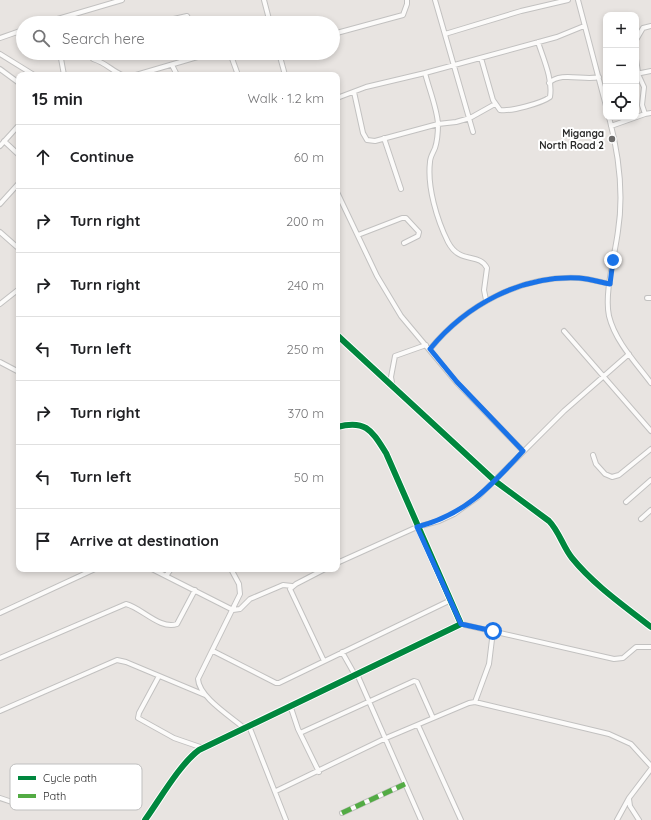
<!DOCTYPE html>
<meta charset="utf-8">
<style>
body{margin:0;font-family:Quicksand,sans-serif;background:#f2f2f2;color:#202124}
.controls{position:absolute;right:12px;top:12px;display:grid;overflow:hidden;border-radius:8px;box-shadow:0 2px 6px #0003}
.controls button{width:36px;height:36px;display:grid;place-items:center;padding:0;border:0;border-bottom:1px solid #e0e0e0;background:#fff;color:#202124;font:20px sans-serif}
.stop{position:absolute;width:12px;height:12px;margin:-9px;border:3px solid #1a73e8;border-radius:50%;background:#fff}
.stop.end{background:#1a73e8;border-color:#fff;box-shadow:0 1px 4px #0008}
.list{margin:0;padding:0;list-style:none}
h2{display:flex;justify-content:space-between;align-items:center;height:52px;margin:0;padding:0 16px;font-size:17px}
h2 small{font-size:13px;font-weight:400;color:#757577}
.list li{display:grid;grid-template-columns:26px 1fr auto;gap:12px;align-items:center;box-sizing:border-box;height:64px;padding:0 16px;border-top:1px solid #e0e0e0}
.list b{display:block;font-size:15px;white-space:nowrap}
.list em{font-size:13px;font-style:normal;color:#757577}
.icon{flex:none;width:22px;height:22px;fill:none;stroke:currentColor;stroke-width:2;stroke-linecap:round;stroke-linejoin:round}
.map{position:relative;flex:none;width:651px;height:820px;overflow:hidden}
.search{position:absolute;background:#fff;box-shadow:0 2px 6px #0003;left:16px;top:16px;width:324px;height:44px;display:flex;align-items:center;gap:10px;box-sizing:border-box;padding:0 14px;border-radius:22px;color:#757577;font-size:15px}
.panel{position:absolute;background:#fff;box-shadow:0 2px 6px #0003;left:16px;top:72px;width:324px;height:500px;border-radius:8px}
.map>svg:first-child{display:block}
.lines{fill:none;stroke-linecap:round;stroke-linejoin:round}
.street-casing{stroke:#c2c1c0;stroke-width:6}
.street{stroke:#fcfbfa;stroke-width:4}
.quiet{stroke:#53ab44;stroke-width:5;stroke-dasharray:10 5;stroke-linecap:butt}
.cycleway-casing{stroke:#fff;stroke-width:8}
.cycleway{stroke:#00873e;stroke-width:6}
.route{stroke:#1a73e8;stroke-width:5}
.poi-dot{fill:#6c6b6a;stroke:#fff;stroke-width:1.5}
.labels{text-anchor:middle;dominant-baseline:central;stroke-width:4;stroke-linejoin:round;paint-order:stroke}
.poi-label{font-size:10px;font-weight:bold;fill:#2a2a2a;stroke:#fff;text-anchor:end}
.key{fill:#fff;stroke:#bfbfbf;stroke-width:1}
.key-label{font-size:11px;fill:#2a2a2a}
</style>
<div class="map">
<svg width="651" height="820" viewBox="0 0 651 820">
<rect width="100%" height="100%" fill="#e8e4e1"/>
<g class="lines">
<g class="street-casing">
<path id="street" d="M264,0L270,23
M435,0L473,132
M578,0L606,106
M44,23L122,0
M156,23L187,16L191,23
M333,34L403,15L407,4V0
M445,34L521,11L568,0
M0,38L23,30
M636,40L643,28L651,26
M60,53L64,75
M230,53L238,75
M279,53L285,75
M0,54L34,75
M481,58L493,100L500,110C510,112 542,103 550,97C553,79 543,58 538,42
M93,59C106,63 111,70 122,75
M636,59L638,72L636,74
M172,65L177,75
M0,69L19,83
M425,73L557,37L584,26
M636,74L651,71
M136,75L211,53
M549,83C561,71 584,81 599,77
M354,92L363,133L367,140L375,141L438,124L456,122L470,118L495,104
M337,98L366,87L425,73C429,89 437,108 438,124C438,130 437,142 435,148C433,153 430,157 430,162C427,187 437,220 448,242C460,265 479,252 487,268L484,290L486,300
M645,114L651,113
M609,117C619,155 624,193 618,231C615,255 604,293 609,316C615,341 636,363 651,383
M611,126L645,114L642,105L644,87L638,74
M384,138L401,189
M4,141L19,155
M0,146L19,125
M337,192L377,276L401,316L457,383L523,451
M0,204L19,183
M0,232L17,247
M358,235L402,218H406L419,232L418,236L404,243
M647,298H651
M0,304L19,289
M564,331L651,431
M337,335L495,481L549,521C559,531 563,547 572,558C594,585 623,605 651,627
M430,349C466,305 521,275 579,278C590,279 600,282 610,284
M0,362L19,372
M393,388L391,377L395,356L426,345
M593,455L596,464L605,474L612,477L619,475L651,449
M626,502L651,480
M641,519L651,510
M337,563L417,527L439,521L454,514L478,497L564,411L629,354
M152,569L233,610L240,609L250,599L276,588L283,585L292,586
M231,569L239,584L240,594L198,679C199,697 230,716 244,728
M166,576L171,569
M0,613L95,569
M461,624L614,659L623,658L636,647H651
M213,651L276,683H279L451,600
M342,652L355,675
M0,658L126,604C142,608 160,630 177,624L195,590
M324,661L290,589L296,584L325,569
M357,674L421,820
M159,676L139,713L138,718L174,738L203,748
M475,702L489,664L493,631
M290,705L298,729L319,772
M0,711L117,660L126,662L205,695
M418,725L461,820
M249,726L286,820
M300,733L414,681L417,682L433,718
M276,791L386,738L469,703L475,702L609,734L631,744L651,766
M0,798L18,804
M629,799L630,806L639,820
M342,813L405,784
M145,820C160,799 180,764 199,750L461,624L386,453C372,431 366,419 337,427
M617,820L629,798L651,769"/>
</g>
<use href="#street" class="street"/>
<path class="quiet" d="M342,813L405,784"/>
<g class="cycleway-casing">
<path id="cycleway" d="M337,335L495,481L549,521C559,531 563,547 572,558C594,585 623,605 651,627
M145,820C160,799 180,764 199,750L461,624L386,453C372,431 366,419 337,427"/>
</g>
<use href="#cycleway" class="cycleway"/>
</g>
<g class="lines">
<path class="route" d="M493,631L461,624L417,527C466,514 490,487 523,451L457,382L430,349C466,305 521,275 579,278C590,279 600,282 610,284L613,260"/>
</g>
<circle class="poi-dot" cx="612" cy="139" r="4"/>
<g class="labels">
<g class="poi-label">
<text x="604" y="133">Miganga<tspan x="604" dy="12">North Road 2</tspan></text>
</g>
</g>
<rect x="10" y="764" width="132" height="46" rx="6" class="key"/>
<rect x="18" y="776" width="18" height="4" fill="#00873e"/>
<rect x="18" y="794" width="18" height="4" fill="#53ab44"/>
<g class="key-label">
<text x="43" y="782">Cycle path</text>
<text x="43" y="800">Path</text>
</g>
</svg>
<div class="controls">
<button>+</button>
<button>−</button>
<button><svg class="icon" aria-label="locate" viewBox="0 0 24 24"><circle cx="12" cy="12" r="6"/><path d="M12 2v4M12 18v4M2 12h4M18 12h4"/></svg></button>
</div>
<div class="stop" style="left:493px;top:631px"></div>
<div class="stop end" style="left:613px;top:260px"></div>
<div class="search"><svg class="icon" aria-label="search" viewBox="0 0 24 24"><circle cx="10" cy="10" r="6"/><path d="M15 15l6 6"/></svg>Search here</div>
<section class="panel">
<h2>15 min<small>Walk · 1.2 km</small></h2>
<ul class="list">
<li><svg class="icon" aria-label="ahead" viewBox="0 0 24 24"><path d="M12 20V5M6 11l6-6 6 6"/></svg><div><b>Continue</b></div><em>60 m</em></li>
<li><svg class="icon" aria-label="right" viewBox="0 0 24 24"><path d="M7 20v-9h11M14 6l5 5-5 5"/></svg><div><b>Turn right</b></div><em>200 m</em></li>
<li><svg class="icon" aria-label="right" viewBox="0 0 24 24"><path d="M7 20v-9h11M14 6l5 5-5 5"/></svg><div><b>Turn right</b></div><em>240 m</em></li>
<li><svg class="icon" aria-label="left" viewBox="0 0 24 24"><path d="M17 20v-9H6M10 6l-5 5 5 5"/></svg><div><b>Turn left</b></div><em>250 m</em></li>
<li><svg class="icon" aria-label="right" viewBox="0 0 24 24"><path d="M7 20v-9h11M14 6l5 5-5 5"/></svg><div><b>Turn right</b></div><em>370 m</em></li>
<li><svg class="icon" aria-label="left" viewBox="0 0 24 24"><path d="M17 20v-9H6M10 6l-5 5 5 5"/></svg><div><b>Turn left</b></div><em>50 m</em></li>
<li><svg class="icon" aria-label="arrive" viewBox="0 0 24 24"><path d="M6 21V4h12l-3 4 3 4H6"/></svg><div><b>Arrive at destination</b></div></li>
</ul>
</section>
</div>
